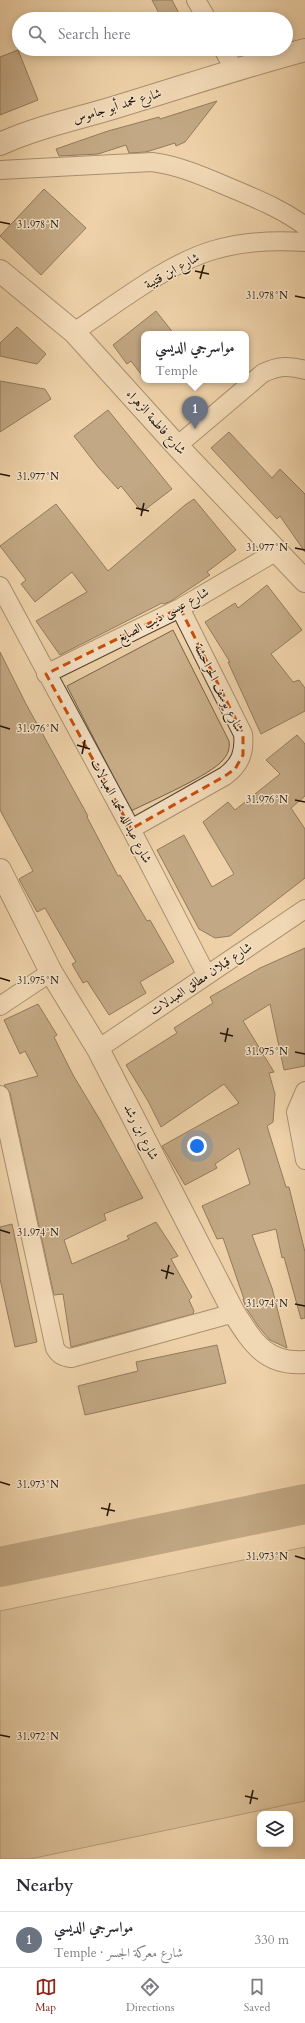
<!DOCTYPE html>
<meta charset="utf-8">
<style>
body{margin:0;font-family:Cardo,Amiri,serif;background:#f2f2f3;color:#2b2b33}
.controls{position:absolute;right:12px;bottom:12px;display:grid;overflow:hidden;border-radius:8px;box-shadow:0 2px 10px #0003}
.controls button{width:36px;height:36px;display:grid;place-items:center;padding:0;border:0;border-bottom:1px solid #e1e1e2;background:#fff;color:#2b2b33;font:20px sans-serif}
.you{position:absolute;left:197px;top:1146px;width:14px;height:14px;margin:-10px;border:3px solid #fff;border-radius:50%;background:#1a73e8;box-shadow:0 0 0 6px #1a73e833}
.badge{display:grid;place-items:center;width:26px;height:26px;border-radius:50%;background:#8f2418;color:#fff;font-size:13px;font-weight:700}
.pin{position:absolute;translate:-50% -33px;filter:drop-shadow(0 1px 2px #0008)}
.pin::after{content:'';position:absolute;top:21px;width:14px;height:12px;background:inherit;clip-path:polygon(0 0,100% 0,50% 100%)}
.popup{position:absolute;left:141px;top:331px;width:108px;height:52px;box-sizing:border-box;display:grid;place-content:center;border-radius:8px;background:#fff;filter:drop-shadow(0 1px 3px #0005);font-size:13px;white-space:nowrap;color:#7c7c81}
.popup b{font-size:15px;color:#2b2b33}
.popup::after{content:'';position:absolute;left:50%;top:100%;margin-left:-8px;border:8px solid transparent;border-top-color:#fff}
.list{margin:0;padding:0;list-style:none}
h2{display:flex;justify-content:space-between;align-items:center;height:52px;margin:0;padding:0 16px;font-size:17px}
h2 small{font-size:13px;font-weight:400;color:#7c7c81}
.list li{display:grid;grid-template-columns:26px 1fr auto;gap:12px;align-items:center;box-sizing:border-box;height:56px;padding:0 16px;border-top:1px solid #e1e1e2}
.list b{display:block;font-size:15px;white-space:nowrap}
.list p{margin:0;font-size:13px;white-space:nowrap;color:#7c7c81}
.list em{font-size:13px;font-style:normal;color:#7c7c81}
.icon{flex:none;width:22px;height:22px;fill:none;stroke:currentColor;stroke-width:2;stroke-linecap:round;stroke-linejoin:round}
.map{position:relative;flex:none;width:305px;height:1859px;overflow:hidden}
.search{position:absolute;background:#fff;box-shadow:0 2px 10px #0003;left:12px;right:12px;top:12px;height:44px;display:flex;align-items:center;gap:10px;box-sizing:border-box;padding:0 14px;border-radius:22px;color:#7c7c81;font-size:15px}
.sheet{height:108px;background:#fff}
nav{display:flex;justify-content:space-around;align-items:center;box-sizing:border-box;height:56px;border-top:1px solid #e1e1e2;background:#fff;font-size:11px;color:#7c7c81}
nav a{display:grid;justify-items:center;gap:2px}
nav .on{color:#8f2418}
.map>svg:first-child{display:block}
.green{fill:#cbb18c;stroke:#766248}
.lines{fill:none;stroke-linecap:round;stroke-linejoin:round}
.taxiway{stroke:#887256;stroke-width:40}
.building{fill:#8c765a;stroke:#221305}
.minor-casing{stroke:#55422e;stroke-width:20}
.tertiary-casing{stroke:#55422e;stroke-width:24}
.minor{stroke:#f4e1c6;stroke-width:18}
.tertiary{stroke:#f4e1c6;stroke-width:22}
.marked{fill:none;stroke:#ca4e0b;stroke-width:3;stroke-dasharray:8 5;stroke-linejoin:round}
.ticks{fill:none;stroke:#221305;stroke-width:1.5}
.labels{text-anchor:middle;dominant-baseline:central;stroke-width:3;stroke-linejoin:round;paint-order:stroke}
.street-label{font-size:13px;fill:#221305;stroke:#f4e1c6}
.ticks-label{font-size:10px;text-anchor:middle;fill:#221305;stroke:#f4e1c6;stroke-width:3;stroke-linejoin:round;paint-order:stroke}
</style>
<div class="map">
<svg width="305" height="1859" viewBox="0 0 305 1859">
<rect width="100%" height="100%" fill="#eed1a8"/>
<filter id="stains"><feTurbulence type="fractalNoise" baseFrequency=".005" numOctaves="4"/><feColorMatrix values="0 0 0 0 .2 0 0 0 0 .09 0 0 0 0 .02 0 0 0 .5 -.17"/></filter>
<radialGradient id="worn" r=".72"><stop offset=".6" stop-color="#630" stop-opacity="0"/><stop offset="1" stop-color="#630" stop-opacity=".3"/></radialGradient>
<path class="green" d="M173,630L229,741C230,749 228,754 223,760C211,775 151,801 131,811L67,686Z
M305,1547V1801L30,1859H0V1611Z"/>
<g class="lines">
<path class="taxiway" d="M0,1567L305,1504"/>
</g>
<path class="building" d="M152,0H172L182,19H162Z
M18,50L38,100L0,115V57Z
M217,101L185,142L176,146L175,143L146,152L129,153L126,145L98,154L59,156L56,149L108,131L159,117L160,119Z
M44,189L86,228L41,275L0,236Z
M156,311L174,334H144V378L131,361L127,364L113,345Z
M17,327L46,354L37,364L0,356V343Z
M0,381L45,389L51,399L0,432Z
M108,410L172,489L142,512L121,486L118,489L98,467L74,436Z
M229,432L272,478L280,469L305,494V552L280,516L277,519L211,448Z
M194,499L236,550L207,572L210,575L171,601L164,604L162,603L60,655L36,621L87,592L72,572L35,602L21,584L26,580L0,546L56,504L108,571L185,505Z
M267,585L302,630L271,654L293,682L299,680L305,688V711L261,734L228,662H230L205,622L235,603L238,608Z
M0,652L26,704L88,816L87,817L118,876L120,875L147,921L150,920L174,962L140,982L146,993L109,1015L87,981L83,983L72,964L76,962L45,908L37,912L19,879L33,871L0,810Z
M297,735L305,744V796L291,808L305,829V878L230,936L215,938L199,929L157,850L184,835L212,887L234,874L203,822L228,802L235,810L280,774L266,760Z
M305,948V1066L284,1070L270,1004L243,1021L274,1072L269,1073L275,1094L273,1122L267,1126L286,1187H289L305,1252V1318L301,1319L284,1257L282,1258L276,1229L252,1235L272,1288L287,1348L270,1340L258,1326L246,1308L243,1299H244L223,1238L217,1239L202,1206L250,1184L239,1148L215,1164L217,1168L185,1185L162,1146L239,1103L224,1084L161,1127L148,1101L126,1065L177,1033L174,1028L213,1003L210,997L260,968Z
M38,1004L57,1035L54,1037L73,1075L100,1120L143,1198L104,1214L106,1220L64,1240L72,1264L129,1239L127,1236L156,1222L178,1256L171,1259L192,1297L189,1300L194,1311L193,1314L71,1347L63,1294L54,1295L10,1093L4,1085L38,1076L25,1051L20,1054L4,1020Z
M12,1224L37,1342L15,1347L0,1279V1227Z
M217,1345L226,1383L85,1415L78,1386L138,1371L136,1362Z"/>
<g class="lines">
<g class="minor-casing">
<path id="minor" d="M196,0L207,19
M223,49L234,69
M0,170L152,162C181,166 205,177 231,188C257,199 282,209 305,226
M74,332C115,305 168,263 214,250C244,241 274,240 305,242
M177,446L263,373C278,366 289,365 305,370
M0,586L131,829L206,974
M46,674L180,608L277,551
M131,829L225,776C240,765 245,753 243,734L180,608
M0,1006L51,972
M98,1049L305,909
M305,1091L296,1112L305,1160
M0,1095L55,1348C59,1355 63,1357 71,1358L234,1313"/>
</g>
<g class="tertiary-casing">
<path id="tertiary" d="M0,144C37,127 77,119 116,107C179,88 241,67 305,50
M0,271L74,332L177,446L305,581
M0,870L51,972L98,1049L234,1313C253,1343 266,1365 305,1362"/>
</g>
<use href="#minor" class="minor"/>
<use href="#tertiary" class="tertiary"/>
</g>
<path d="M0 0H305V1859H0ZM180,608L243,734V755L235,769L225,776L131,829L46,674Z" fill="#eed1a8" fill-opacity=".55" fill-rule="evenodd"/>
<path class="marked" d="M180,608L243,734V755L235,769L225,776L131,829L46,674Z"/>
<path class="ticks" d="M0,222L10,224M195,271L209,274M200,279L204,265M295,296L305,298M0,474L10,476M136,508L149,511M141,516L144,503M295,548L305,550M0,726L10,729M77,745L90,749M82,754L85,740M295,800L305,802M0,978L10,981M220,1033L233,1036M225,1042L228,1028M295,1052L305,1054M0,1230L10,1233M161,1270L174,1274M166,1279L169,1265M295,1304L305,1306M0,1482L10,1485M101,1508L115,1511M107,1516L110,1503M295,1556L305,1559M0,1735L10,1737M245,1796L258,1799M250,1804L253,1790"/>
<g class="labels">
<g class="street-label">
<text transform="translate(117 106) rotate(-17)">شارع محمد أبو جاموس</text>
<text transform="translate(172 271) rotate(-29)">شارع ابن قتيبة</text>
<text transform="translate(156 422) rotate(48)">شارع فاطمة الزهراء</text>
<text transform="translate(163 615) rotate(-28)">شارع عيسى ذيب الصايغ</text>
<text transform="translate(219 688) rotate(64)">شارع يوسف الحراحشة</text>
<text transform="translate(121 811) rotate(62)">شارع عبدالله محمد العبدلات</text>
<text transform="translate(201 979) rotate(-34)">شارع قبلان مطلق العبدلات</text>
<text transform="translate(141 1132) rotate(63)">شارع ابن رشد</text>
</g>
</g>
<g class="ticks-label">
<text x="38" y="228">31.978°N</text>
<text x="267" y="299">31.978°N</text>
<text x="38" y="480">31.977°N</text>
<text x="267" y="551">31.977°N</text>
<text x="38" y="732">31.976°N</text>
<text x="267" y="803">31.976°N</text>
<text x="38" y="984">31.975°N</text>
<text x="267" y="1055">31.975°N</text>
<text x="38" y="1236">31.974°N</text>
<text x="267" y="1307">31.974°N</text>
<text x="38" y="1488">31.973°N</text>
<text x="267" y="1560">31.973°N</text>
<text x="38" y="1740">31.972°N</text>
</g>
<rect width="100%" height="100%" filter="url(#stains)"/>
<rect width="100%" height="100%" fill="url(#worn)"/>
</svg>
<div class="controls">
<button><svg class="icon" aria-label="layers" viewBox="0 0 24 24"><path d="M12 4l9 5-9 5-9-5zM3 14l9 5 9-5"/></svg></button>
</div>
<div class="you"></div>
<div class="pin badge" style="left:195px;top:429px;background:#6b7280">1</div>
<div class="popup"><b>مواسرجي الديسي</b>Temple</div>
<div class="search"><svg class="icon" aria-label="search" viewBox="0 0 24 24"><circle cx="10" cy="10" r="6"/><path d="M15 15l6 6"/></svg>Search here</div>
</div>
<section class="sheet">
<h2>Nearby<small></small></h2>
<ul class="list">
<li><span class="badge" style="background:#6b7280">1</span><div><b>مواسرجي الديسي</b><p>Temple · شارع معركة الجسر</p></div><em>330 m</em></li>
</ul>
</section>
<nav>
<a class="on"><svg class="icon" aria-label="map" viewBox="0 0 24 24"><path d="M3 6l6-2 6 2 6-2v14l-6 2-6-2-6 2zM9 4v14M15 6v14"/></svg>Map</a>
<a><svg class="icon" aria-label="directions" viewBox="0 0 24 24"><path d="M12 3l9 9-9 9-9-9zM9 14v-3h6M13 9l2 2-2 2"/></svg>Directions</a>
<a><svg class="icon" aria-label="saved" viewBox="0 0 24 24"><path d="M7 4h10v16l-5-4-5 4z"/></svg>Saved</a>
</nav>
